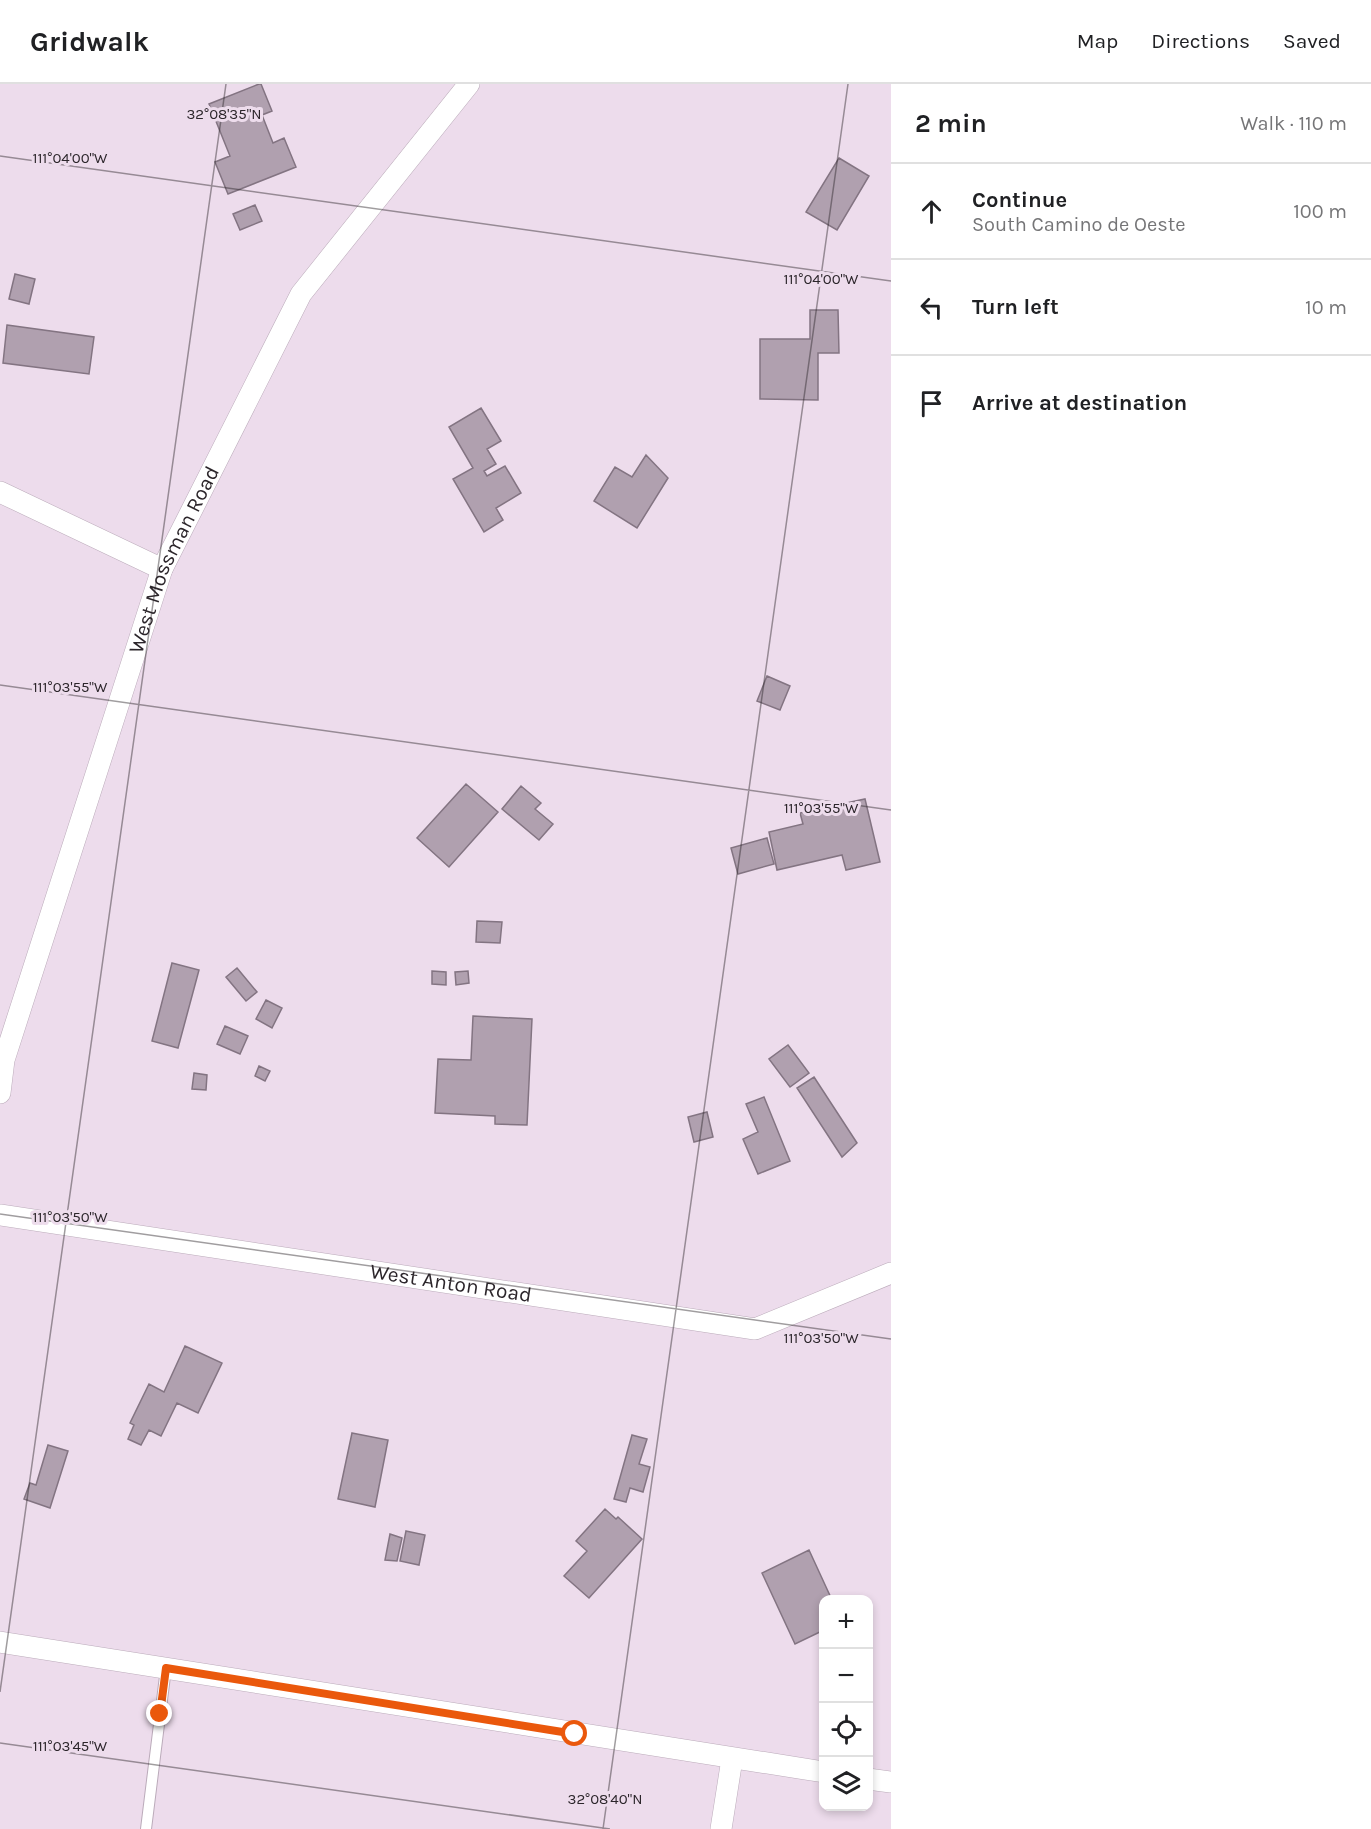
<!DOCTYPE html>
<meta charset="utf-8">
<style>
body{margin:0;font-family:Karla,sans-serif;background:#f2f2f2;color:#202124}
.controls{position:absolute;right:18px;bottom:18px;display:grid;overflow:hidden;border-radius:12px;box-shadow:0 3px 9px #0003}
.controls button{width:54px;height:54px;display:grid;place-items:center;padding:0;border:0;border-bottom:2px solid #e0e0e0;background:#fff;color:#202124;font:30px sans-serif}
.stop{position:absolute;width:18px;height:18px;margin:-14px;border:4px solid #ea580c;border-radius:50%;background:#fff}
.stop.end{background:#ea580c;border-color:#fff;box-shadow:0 2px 6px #0008}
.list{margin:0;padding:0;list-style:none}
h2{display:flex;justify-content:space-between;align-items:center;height:78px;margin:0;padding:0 24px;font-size:26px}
h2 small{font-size:20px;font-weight:400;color:#757577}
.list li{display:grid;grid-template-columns:39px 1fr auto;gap:18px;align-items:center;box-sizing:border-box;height:96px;padding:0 24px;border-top:2px solid #e0e0e0}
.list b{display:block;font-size:22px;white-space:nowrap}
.list p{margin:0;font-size:20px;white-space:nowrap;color:#757577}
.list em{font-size:20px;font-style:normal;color:#757577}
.icon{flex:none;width:33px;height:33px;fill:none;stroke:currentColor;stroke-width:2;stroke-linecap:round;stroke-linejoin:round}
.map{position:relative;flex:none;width:891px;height:1745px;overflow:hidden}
header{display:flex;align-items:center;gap:36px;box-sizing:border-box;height:84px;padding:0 30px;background:#fff;border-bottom:2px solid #e0e0e0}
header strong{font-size:28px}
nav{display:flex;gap:33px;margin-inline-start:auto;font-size:21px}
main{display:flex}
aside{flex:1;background:#fff}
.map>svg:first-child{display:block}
.building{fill:#b0a0af;stroke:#837482;stroke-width:1.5}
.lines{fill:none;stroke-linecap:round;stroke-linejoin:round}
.lane-casing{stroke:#bbabba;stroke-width:12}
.street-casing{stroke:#bbabba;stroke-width:22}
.lane{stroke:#fff;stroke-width:10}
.street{stroke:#fff;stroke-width:21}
.route{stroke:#ea580c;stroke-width:8}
.ticks{fill:none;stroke:#2c262b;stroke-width:1.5;stroke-opacity:0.45}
.labels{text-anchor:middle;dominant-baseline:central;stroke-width:6;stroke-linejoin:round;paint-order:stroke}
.street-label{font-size:21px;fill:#2c262b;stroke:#eddcec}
.ticks-label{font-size:15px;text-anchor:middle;fill:#2c262b;stroke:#eddcec;stroke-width:6;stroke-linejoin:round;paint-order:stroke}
</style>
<header>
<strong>Gridwalk</strong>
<nav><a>Map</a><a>Directions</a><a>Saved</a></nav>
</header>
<main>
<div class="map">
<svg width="891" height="1745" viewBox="0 0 891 1745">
<rect width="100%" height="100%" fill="#eddcec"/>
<path class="building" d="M259,0H261L272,27L262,31L273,59L284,54L296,83L228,110L215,78L230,72L209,20Z
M839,74L869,92L837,146L806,128Z
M255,121L262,137L240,146L233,130Z
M15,190L35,195L29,220L9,215Z
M810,226H838L839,269H818V316L760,315V255H810Z
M7,241L94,253L89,290L3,279Z
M481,324L501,357L487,365L496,380L484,387L487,392L505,382L521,409L496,424L503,436L484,448L453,395L473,384L449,343Z
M646,371L668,394L637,444L594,417L615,383L632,393Z
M767,592L790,602L780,626L757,617Z
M466,700L498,728L449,783L417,754Z
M521,702L541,719L535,725L553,740L539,756L502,725Z
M865,715L880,778L846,786L842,771L777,786L769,748L803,740L800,729Z
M767,754L774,780L738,790L731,764Z
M477,837L502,838L500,859L476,858Z
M172,879L199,886L178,964L152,957Z
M237,884L257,908L246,917L226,893Z
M432,887L446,888V901L432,900Z
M468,887L469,899L456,901L455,888Z
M266,916L282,924L272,944L256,935Z
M473,932L532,935L527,1041L495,1040V1032L435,1029L438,975L471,976Z
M225,942L248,952L240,970L217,960Z
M788,961L809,989L790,1003L769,975Z
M259,982L270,987L265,997L255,992Z
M194,989L207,991L206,1006L192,1005Z
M814,993L857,1059L842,1073L797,1004Z
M764,1013L790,1077L758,1090L743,1055L758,1048L746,1020Z
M707,1028L713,1053L694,1058L688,1033Z
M185,1262L222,1279L198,1329L177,1319L161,1352L149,1346L141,1361L128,1355L134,1341L130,1339L149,1300L164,1308Z
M352,1349L388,1356L375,1423L338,1415Z
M632,1351L647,1355L639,1380L650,1383L643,1408L630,1404L626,1418L614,1415Z
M48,1361L68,1367L50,1424L24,1415L30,1399L36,1401Z
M605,1425L616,1435L618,1433L642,1455L589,1514L564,1492L587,1467L576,1457Z
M406,1447L425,1451L419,1481L400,1477Z
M390,1450L402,1454L397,1477L385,1476Z
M809,1466L832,1516H824V1546L795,1560L762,1489Z"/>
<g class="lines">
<g class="lane-casing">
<path id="lane" d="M146,1745L166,1584"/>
</g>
<g class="street-casing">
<g id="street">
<path d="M0,408L162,485"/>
<path id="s1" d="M0,1009L4,976L162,485L301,210L469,0"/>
<path id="s2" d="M0,1131L755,1245L891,1189"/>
<path d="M0,1558L824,1688"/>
<path d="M868,1695L891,1698"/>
<path d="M721,1745L732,1675"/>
</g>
</g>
<use href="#lane" class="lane"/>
<use href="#street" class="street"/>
</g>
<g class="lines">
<path class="route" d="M160,1630L166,1584L575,1650"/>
</g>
<path class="ticks" d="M0,72L891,197M0,601L891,726M0,1130L891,1255M0,1608L226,0M0,1659L610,1745M603,1745L848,0"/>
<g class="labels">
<g class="street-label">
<text stroke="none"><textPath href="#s1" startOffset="562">West Mossman Road</textPath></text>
<text stroke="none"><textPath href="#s2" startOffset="456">West Anton Road</textPath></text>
</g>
</g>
<g class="ticks-label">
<text x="224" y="35">32°08'35"N</text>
<text x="70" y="79">111°04'00"W</text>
<text x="821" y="200">111°04'00"W</text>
<text x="70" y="608">111°03'55"W</text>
<text x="821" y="729">111°03'55"W</text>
<text x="70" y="1138">111°03'50"W</text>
<text x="821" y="1259">111°03'50"W</text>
<text x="70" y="1667">111°03'45"W</text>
<text x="605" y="1720">32°08'40"N</text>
</g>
</svg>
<div class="controls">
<button>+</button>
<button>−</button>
<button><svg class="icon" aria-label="locate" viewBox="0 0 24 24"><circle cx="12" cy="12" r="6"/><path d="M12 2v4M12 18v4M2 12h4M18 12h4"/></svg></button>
<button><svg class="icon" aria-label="layers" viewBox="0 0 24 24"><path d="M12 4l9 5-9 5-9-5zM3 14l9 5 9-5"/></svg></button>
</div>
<div class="stop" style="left:575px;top:1650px"></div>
<div class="stop end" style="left:160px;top:1630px"></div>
</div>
<aside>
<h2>2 min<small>Walk · 110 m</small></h2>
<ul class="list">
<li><svg class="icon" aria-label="ahead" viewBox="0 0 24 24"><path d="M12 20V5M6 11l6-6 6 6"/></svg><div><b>Continue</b><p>South Camino de Oeste</p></div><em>100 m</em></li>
<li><svg class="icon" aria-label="left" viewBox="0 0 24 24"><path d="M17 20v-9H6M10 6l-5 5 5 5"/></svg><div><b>Turn left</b></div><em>10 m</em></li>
<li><svg class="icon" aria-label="arrive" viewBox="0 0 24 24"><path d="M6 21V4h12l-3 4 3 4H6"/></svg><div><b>Arrive at destination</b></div></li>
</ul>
</aside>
</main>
